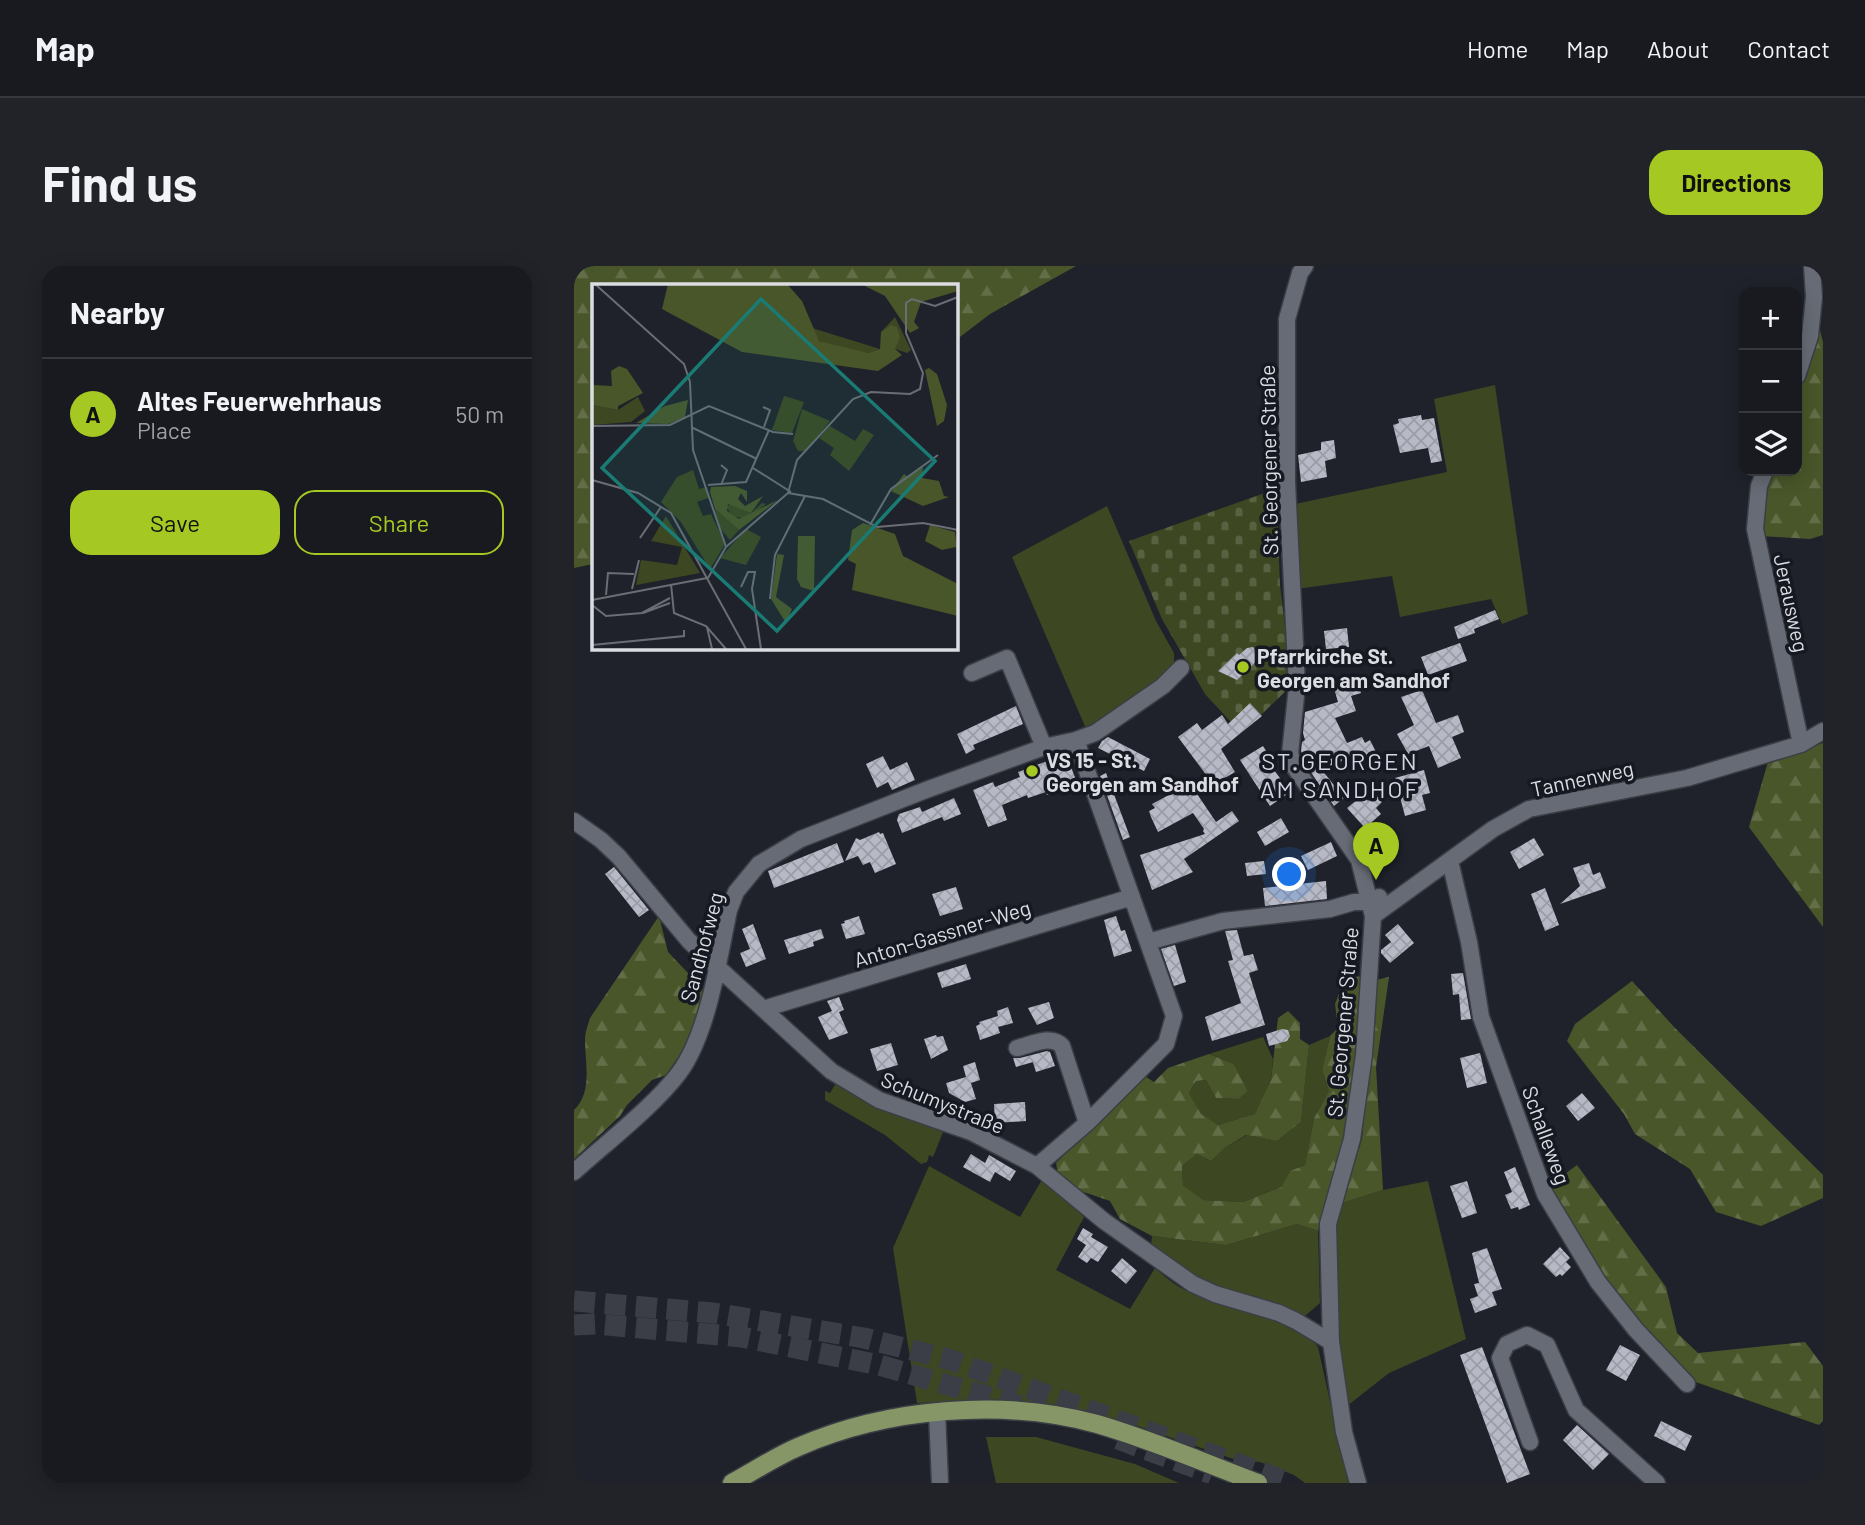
<!DOCTYPE html>
<meta charset="utf-8">
<style>
body{margin:0;font-family:Barlow,sans-serif;background:#212329;color:#f1f3f6}
.controls{position:absolute;right:21px;top:21px;display:grid;overflow:hidden;border-radius:14px;box-shadow:0 4px 18px #0003}
.controls button{width:63px;height:63px;display:grid;place-items:center;padding:0;border:0;border-bottom:2px solid #36383e;background:#181a20;color:#f1f3f6;font:35px sans-serif}
.you{position:absolute;left:716px;top:609px;width:24px;height:24px;margin:-18px;border:5px solid #fff;border-radius:50%;background:#1a73e8;box-shadow:0 0 0 10px #1a73e833}
.badge{display:grid;place-items:center;width:46px;height:46px;border-radius:50%;background:#a5c822;color:#111;font-size:23px;font-weight:700}
.pin{position:absolute;translate:-50% -58px;filter:drop-shadow(0 2px 4px #0008)}
.pin::after{content:'';position:absolute;top:37px;width:24px;height:21px;background:inherit;clip-path:polygon(0 0,100% 0,50% 100%)}
.list{margin:0;padding:0;list-style:none}
h2{display:flex;justify-content:space-between;align-items:center;height:91px;margin:0;padding:0 28px;font-size:30px}
h2 small{font-size:23px;font-weight:400;color:#9fa1a5}
.list li{display:grid;grid-template-columns:46px 1fr auto;gap:21px;align-items:center;box-sizing:border-box;height:112px;padding:0 28px;border-top:2px solid #36383e}
.list b{display:block;font-size:26px;white-space:nowrap}
.list p{margin:0;font-size:23px;white-space:nowrap;color:#9fa1a5}
.list em{font-size:23px;font-style:normal;color:#9fa1a5}
.actions{display:flex;gap:14px;padding:21px 28px}
.actions a{flex:1;padding:16px 0;border:2px solid #a5c822;border-radius:21px;text-align:center;font-size:24px;color:#a5c822}
.actions .main{background:#a5c822;color:#111}
.icon{flex:none;width:38px;height:38px;fill:none;stroke:currentColor;stroke-width:2;stroke-linecap:round;stroke-linejoin:round}
.map{position:relative;flex:none;width:1249px;height:1217px;overflow:hidden;border-radius:21px}
header{display:flex;align-items:center;gap:42px;box-sizing:border-box;height:98px;padding:0 35px;background:#181a20;border-bottom:2px solid #36383e}
header strong{font-size:33px}
nav{display:flex;gap:38px;margin-inline-start:auto;font-size:24px}
.intro{display:flex;align-items:center;justify-content:space-between;box-sizing:border-box;height:168px;padding:0 42px}
h1{margin:0;font-size:49px}
.button{padding:18px 32px;border-radius:21px;background:#a5c822;color:#111;font-size:24px;font-weight:700}
main{display:flex;gap:42px;padding:0 42px}
aside{flex:1;background:#181a20;border-radius:21px;box-shadow:0 4px 18px #0003}
.map>svg:first-child{display:block}
.grass{fill:#3d4721}
.forest{fill:url(#forest-firs)}
.cemetery{fill:url(#cemetery-stones)}
.building{fill:url(#building-cross-hatch)}
.lines{fill:none;stroke-linecap:round;stroke-linejoin:round}
.highway-tunnel{stroke:#3c3e47;stroke-width:21;stroke-dasharray:21 10;stroke-linecap:butt}
.minor-casing{stroke:#3b3e45;stroke-width:19}
.major-casing{stroke:#3b3e45;stroke-width:21}
.minor{stroke:#676b75;stroke-width:16}
.major{stroke:#869667;stroke-width:18}
.poi-dot{fill:#a5c822;stroke:#161921;stroke-width:2.5}
.labels{text-anchor:middle;dominant-baseline:central;stroke-width:7;stroke-linejoin:round;paint-order:stroke}
.street-label{font-size:21px;fill:#dbdde3;stroke:#161921}
.poi-label{font-size:21px;font-weight:bold;fill:#dbdde3;stroke:#161921;text-anchor:start}
.quarter-label{font-size:24px;letter-spacing:2px;fill:#d2d6e2;stroke:#161921}
.inset-road{fill:none;stroke:#6b6d75;stroke-width:2}
.view{fill:#197b74;fill-opacity:0.15;stroke:#197b74;stroke-width:3.5}
.inset-edge{fill:none;stroke:#dbdde3;stroke-width:3.5}
</style>
<header>
<strong>Map</strong>
<nav><a>Home</a><a>Map</a><a>About</a><a>Contact</a></nav>
</header>
<div class="intro"><h1>Find us</h1><a class="button">Directions</a></div>
<main>
<aside>
<h2>Nearby<small></small></h2>
<ul class="list">
<li><span class="badge">A</span><div><b>Altes Feuerwehrhaus</b><p>Place</p></div><em>50 m</em></li>
</ul>
<div class="actions"><a class="main">Save</a><a>Share</a></div>
</aside>
<div class="map">
<svg width="1249" height="1217" viewBox="0 0 1249 1217">
<defs>
<pattern id="forest-firs" width="22" height="20" patternUnits="userSpaceOnUse" patternTransform="scale(1.75)"><rect width="22" height="20" fill="#495629"/><path d="M5 1l3.5 6h-7zM16 11l3.5 6h-7z" fill="#636e48"/></pattern>
<pattern id="cemetery-stones" width="16" height="16" patternUnits="userSpaceOnUse" patternTransform="scale(1.75)"><rect width="16" height="16" fill="#3d4721"/><path d="M2 7V4a2 2 0 0 1 4 0v3zM10 15v-3a2 2 0 0 1 4 0v3z" fill="#586141"/></pattern>
<pattern id="building-cross-hatch" width="8" height="8" patternUnits="userSpaceOnUse" patternTransform="scale(1.75)"><rect width="8" height="8" fill="#b7bac6"/><path d="M0 0l8 8M0 8l8-8" fill="none" stroke="#9a9ca6"/></pattern>
</defs>
<rect width="100%" height="100%" fill="#20222b"/>
<path class="grass" d="M921,119L954,348L928,358L917,333L826,351L818,310L722,323L721,238L873,206L860,133Z
M533,240L582,355L600,387V401L590,413L513,465L438,291Z
M756,770L748,804L755,825L740,852L731,899L716,905L707,921L669,936L628,934L609,919L608,900L623,888L637,895L652,881L673,869L703,875L727,856L735,779Z
M689,771L699,793L697,814L682,848L644,859L627,849L615,827L622,815L632,814L642,832L665,833L674,825L660,798L635,788Z
M264,814L371,861L359,891L355,889L353,896L347,898L311,869L251,834V825L256,827Z
M355,900L446,951L469,912L510,951L482,1004L556,1043L581,1002C592,1012 603,1021 617,1027C661,1047 710,1041 744,1081L774,1217H731L720,1209L686,1196L665,1195L555,1157L491,1140L435,1134L343,1137L319,982Z
M854,915L892,1073L815,1107L773,1140L763,1051L760,969L768,937L809,924Z
M723,958L744,965L746,1037L731,1050L643,1023L608,1005L577,981L578,970L652,979Z
M412,1171H462L561,1198L605,1217H422Z"/>
<path class="forest" d="M0,0H502L416,48L382,74V19H19V298L0,302Z
M1245,60L1249,76V269L1236,273L1187,270L1192,221L1173,205H1223V79L1226,65Z
M1249,477V661L1175,561L1194,496Z
M85,650L94,686L130,724L117,772L92,809L78,814L53,839L46,850L0,893V844C19,826 11,797 11,774C11,766 14,759 16,752Z
M789,710L783,789L770,875L744,965L723,958L652,979L578,970L546,953L536,935L495,921L484,909L482,897L569,809L580,816L594,802L635,788L660,798L674,825L665,833L642,832L632,814L622,815L615,827L627,848L644,859L681,848L697,814L704,752L714,745L726,757V773L735,779L727,856L703,875L672,869L652,881L637,895L623,888L608,900L609,919L629,934L669,936L707,921L716,905L731,899L740,852L755,825L748,804L756,770L764,762L761,738L771,712Z
M815,711L802,801L809,924L768,937L788,873L802,714Z
M1058,715L1101,762L1249,909V932L1187,960L1142,946L1116,903L1061,868L1050,848L993,775L1001,758Z
M1003,899L1092,1021L1103,1067L1124,1087L1231,1076L1249,1100V1155L1245,1159L1116,1114L1069,1065L1031,1013L974,921Z"/>
<path class="cemetery" d="M702,223L706,319L718,419L687,449L677,438L657,456L631,428L588,353L555,275Z"/>
<path class="building" d="M847,149L848,154L860,152L868,195L857,197L854,182L826,187L819,159L825,157L824,153Z
M760,174L762,192L751,195L753,211L727,216L724,189L747,184V176Z
M921,344L925,353L900,363L901,367L884,373L880,361Z
M773,362L775,381L752,383L750,365Z
M886,377L893,395L854,409L847,391Z
M679,381L686,392L663,414L644,405L663,387L665,389L673,382Z
M782,411L787,427L777,430L782,445L761,452L773,477L788,471L791,477L796,474L803,488L780,499L777,491L748,504L770,532L760,540L736,505L727,485L728,476L731,474L729,467L731,446L764,436L759,419Z
M848,424L862,457L884,449L890,466L878,471L887,492L864,502L855,480L834,488L823,468L840,459L827,431Z
M676,437L688,450L647,483L661,506L637,520L633,510L604,471L623,457L628,464L648,449L654,458Z
M442,440L449,458L399,479L401,483L392,488L383,468Z
M534,471L576,493L570,505L524,482L528,475Z
M689,480L701,499L698,501L716,526L696,540L666,494Z
M492,488L502,514L485,521L486,524L473,529L472,526L454,532L453,529L428,539L433,554L414,561L399,524L419,516L421,521L446,511L444,506Z
M309,490L316,504L333,496L341,514L318,524L314,516L303,522L292,498Z
M850,504L856,527L848,529L852,544L831,550L821,512Z
M532,507L556,571L549,574L526,510Z
M608,522L611,528L619,522L642,556L658,545L665,555L610,593L619,606L578,624L566,589L631,568L629,565L630,563L619,547L584,566L577,551L575,545L581,542L578,538Z
M801,528L808,536L802,542L807,548L791,562L773,542L789,529L794,535Z
M380,532L387,548L370,555L368,551L328,567L323,554L325,548L346,541L348,546Z
M707,552L715,566L691,580L683,566Z
M305,566L306,568L309,567L322,598L301,607L296,596L289,599L284,590L271,595L282,572L286,574Z
M960,572L970,589L945,603L936,586Z
M757,576L763,590L734,604L727,590Z
M263,577L270,596L200,622L194,605Z
M690,595L692,608L673,610L671,597Z
M1015,597L1019,609L1026,606L1032,622L986,638L1006,620L999,602Z
M40,601L75,644L65,651L31,608Z
M752,615L753,633L691,640L689,622Z
M382,621L389,643L366,650L358,628Z
M971,622L985,659L971,665L957,628Z
M285,650L291,668L272,673L267,658L271,657L270,655Z
M542,650L547,665L551,664L558,685L540,691L530,654Z
M179,658L192,693L172,701L166,687L176,683L168,663Z
M824,658L840,677L816,697L807,687V684L817,676L811,669Z
M247,663L250,672L239,676L240,680L215,688L210,674Z
M663,664L670,690L679,688L684,704L675,707L691,759L638,775L631,751L667,737L654,695L659,694L651,665Z
M601,679L612,716L600,720L587,683Z
M392,698L397,713L368,722L363,707Z
M889,707L897,753L887,754L885,728L879,729L877,708Z
M265,731L270,744L265,746L274,767L255,774L244,751L258,745L253,735Z
M475,736L480,752L463,759L454,742Z
M434,741L439,757L424,761L426,767L406,774L402,760L406,758L405,756L424,750L423,745Z
M708,763L714,764L716,770L713,775L695,780L692,768Z
M362,769L363,771L369,770L374,784L357,793L350,773Z
M317,777L324,799L303,805L296,783Z
M473,785L476,786L481,800L462,806L457,790L459,796L442,801L439,792H446Z
M906,787L913,817L893,822L886,792Z
M401,796L406,814L397,817L402,833L391,836L375,827L372,817L392,811L389,800Z
M1008,827L1021,842L1004,855L992,840Z
M451,836L452,855L421,857L420,838Z
M397,888L411,897L415,889L442,905L436,915L421,906L416,916L389,901Z
M941,901L956,939L945,944L944,941L937,943L931,929L938,926L930,906Z
M893,915L903,947L888,952L876,920Z
M509,962L519,968L517,971L534,981L524,996L517,992L513,997L504,991L512,979L503,973Z
M986,981L996,992L992,996L997,1001L988,1010L986,1008L982,1011L969,998Z
M913,982L928,1023L918,1026L923,1039L901,1047L896,1033L904,1030L900,1018L905,1017L898,987Z
M548,992L563,1005L552,1018L537,1005Z
M1046,1079L1066,1089L1052,1115L1032,1104Z
M908,1081L956,1208L933,1217L886,1089Z
M1087,1155L1118,1170L1111,1185L1080,1170Z
M1003,1159L1035,1188L1019,1204L989,1174Z"/>
<g class="lines">
<path class="highway-tunnel" d="M0,1035L140,1047L290,1072L374,1093L717,1217
M0,1059L21,1058L168,1071L305,1099L461,1144
M544,1173L638,1208"/>
<g class="minor-casing">
<path id="minor" d="M731,0L726,7L713,53V216L723,420L716,488L721,502L785,594L799,650L790,789L778,873L754,958L757,1076
M1223,110L1236,70L1240,31L1238,0
M1191,205L1185,220L1181,263L1227,478
M398,407L433,392L470,481
M0,555L27,574L45,591L115,675L257,805L305,834L397,866L463,900L530,955L619,1018L641,1028L705,1047L722,1055L757,1076L770,1166L784,1217
M876,595L895,676L907,751L971,928L1024,1016L1062,1064L1113,1118
M799,650L919,563L955,543L1113,512L1227,478L1249,465
M574,676L649,655L756,643L780,636H796L805,631
M189,743L558,631
M443,782C457,779 477,768 488,780L513,857
M463,900L513,857L592,778L600,750L502,474
M0,906C32,877 80,840 105,807C134,768 145,692 155,644L162,626L185,598L227,573L352,524L470,481L502,474L521,467L589,420L607,402
M363,1146L366,1217
M956,1176L926,1092L933,1078L953,1069L973,1079L1002,1144L1083,1217"/>
</g>
<g class="major-casing">
<path id="major" d="M158,1217C180,1205 201,1191 224,1181C313,1142 429,1132 523,1158C578,1174 631,1197 684,1217"/>
</g>
<use href="#minor" class="minor"/>
<use href="#major" class="major"/>
</g>
<g class="poi-dot">
<circle cx="669" cy="401" r="7"/>
<circle cx="458" cy="505" r="7"/>
</g>
<g class="labels">
<g class="street-label">
<text transform="translate(694 194) rotate(-91)">St. Georgener Straße</text>
<text transform="translate(1218 337) rotate(78)">Jerausweg</text>
<text transform="translate(1008 512) rotate(-12)">Tannenweg</text>
<text transform="translate(368 667) rotate(-17)">Anton-Gassner-Weg</text>
<text transform="translate(127 681) rotate(-75)">Sandhofweg</text>
<text transform="translate(768 756) rotate(-85)">St. Georgener Straße</text>
<text transform="translate(369 836) rotate(22)">Schumystraße</text>
<text transform="translate(973 869) rotate(70)">Schalleweg</text>
</g>
<g class="poi-label">
<text x="683" y="389">Pfarrkirche St.<tspan x="683" dy="24">Georgen am Sandhof</tspan></text>
<text x="472" y="493">VS 15 - St.<tspan x="472" dy="24">Georgen am Sandhof</tspan></text>
</g>
<g class="quarter-label">
<text x="766" y="494">ST.GEORGEN<tspan x="766" dy="28">AM SANDHOF</tspan></text>
</g>
</g>
<g transform="translate(18 18)">
<rect width="366" height="366" fill="#20222b"/>
<path d="M303,33L319,66L315,69L303,65L298,41L289,48ZM220,44L288,65L276,69L251,66L227,57ZM192,112L212,118L200,149L180,146ZM46,113L53,127L39,138L0,141V121L26,126ZM238,142L263,157L271,145L282,151L257,187L238,171L242,164L227,154ZM101,186L107,205L115,203L116,214L105,218L111,232L119,230L131,255L132,262L118,285L89,238L69,218L85,193ZM170,219L174,220L154,235L140,232L134,222L140,220L159,229ZM123,225L147,246L138,256L125,241ZM74,232L108,289L44,301L49,276L85,281L90,263L59,257ZM154,245L169,253L154,281L128,274Z" fill="#3d4721"/>
<path d="M76,0H195L210,17L227,57L276,69L288,65L289,48L298,41L305,43L308,53L303,65L310,71L286,87L150,68L70,25ZM269,0H366V7L329,18L322,38L327,44L318,49L293,12ZM27,82L35,85L51,109L26,122V126L0,121V101L20,102L19,87ZM337,84L345,90L355,121L352,137L345,142L333,86ZM96,116L93,133L76,140L44,139L73,122ZM331,183L330,194L347,197L352,212L357,213L331,222L299,207L312,190L316,193ZM143,202L155,207V218L149,209L146,215L153,222L171,212L159,229L136,220L135,227L147,235L186,216L147,246L123,225L118,208L119,203ZM271,239L303,250L311,272L366,300V332L260,306L264,280L256,276L260,246ZM338,241L363,248L366,274L364,263L350,266L333,257ZM206,252H223L222,307L209,303L205,295ZM185,270L192,271L184,313L200,325L194,339L179,315Z" fill="#495629"/>
<path d="M210,125L238,137L214,167H206L201,157Z" fill="#3d4721"/>
<path class="inset-road" d="M3,0L92,80L98,98L101,166L134,263L116,294M171,123L178,126L172,143M0,142L78,141L117,122L181,148L201,150M99,143L165,175M129,181L135,186L129,201M161,184L199,208M0,196L46,209L79,229L154,365M116,201L154,198L177,146M196,209L231,215L285,243L331,239L366,246M278,241L299,205L346,171M48,254L69,223M134,263L196,209L205,176L261,115L279,108L318,110L328,105L331,89L314,49V19L320,15L343,22L366,13M79,300L82,329L114,342L134,365M149,303L156,288H163L160,305L169,365M40,305L47,276M14,311L16,289L42,290M178,315L183,271L213,212M0,316L115,294M0,321L14,332L50,329L78,314M51,329L78,319M115,343L120,365M0,361L92,352V346"/>
<path class="view" d="M169,15L343,177L185,347L10,184Z"/>
<rect width="366" height="366" class="inset-edge"/>
</g>
</svg>
<div class="controls">
<button>+</button>
<button>−</button>
<button><svg class="icon" aria-label="layers" viewBox="0 0 24 24"><path d="M12 4l9 5-9 5-9-5zM3 14l9 5 9-5"/></svg></button>
</div>
<div class="you"></div>
<div class="pin badge" style="left:802px;top:614px">A</div>
</div>
</main>
